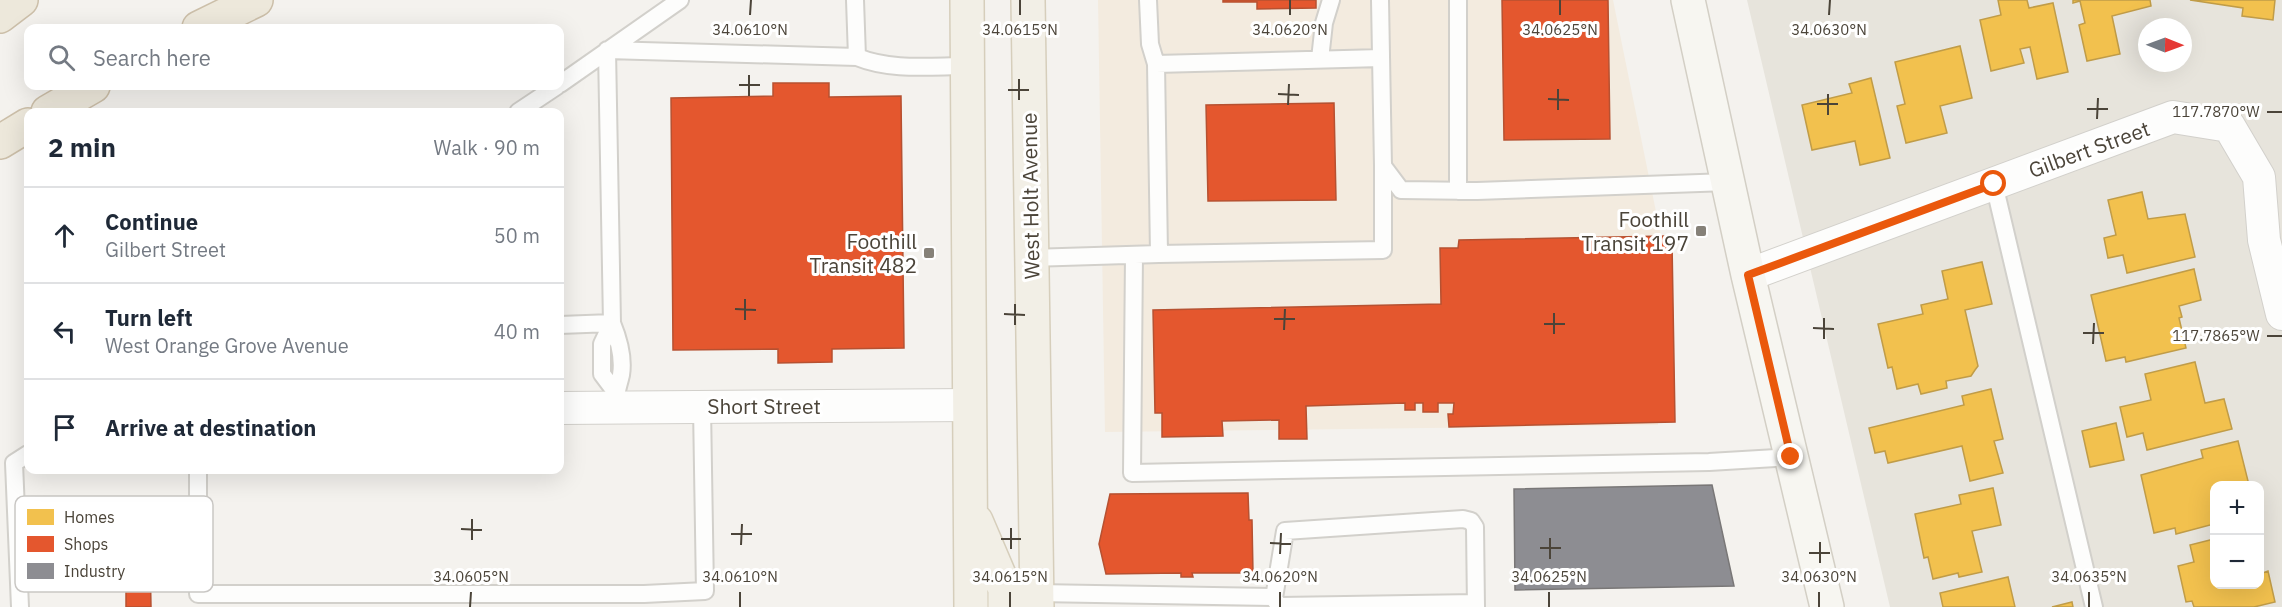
<!DOCTYPE html>
<meta charset="utf-8">
<style>
body{margin:0;font-family:"IBM Plex Sans",sans-serif;background:#f6f6f7;color:#1f2937}
.controls{position:absolute;right:18px;bottom:18px;display:grid;overflow:hidden;border-radius:12px;box-shadow:0 6px 24px #0002}
.controls button{width:54px;height:54px;display:grid;place-items:center;padding:0;border:0;border-bottom:2px solid #e0e1e3;background:#fff;color:#1f2937;font:30px sans-serif}
.compass{position:absolute;left:2138px;top:18px;width:54px;height:54px;border-radius:50%;background:#fff;box-shadow:0 6px 24px #0002;rotate:91deg}
.stop{position:absolute;width:18px;height:18px;margin:-14px;border:4px solid #ea580c;border-radius:50%;background:#fff}
.stop.end{background:#ea580c;border-color:#fff;box-shadow:0 2px 6px #0008}
.list{margin:0;padding:0;list-style:none}
h2{display:flex;justify-content:space-between;align-items:center;height:78px;margin:0;padding:0 24px;font-size:26px}
h2 small{font-size:20px;font-weight:400;color:#747a83}
.list li{display:grid;grid-template-columns:39px 1fr auto;gap:18px;align-items:center;box-sizing:border-box;height:96px;padding:0 24px;border-top:2px solid #e0e1e3}
.list b{display:block;font-size:22px;white-space:nowrap}
.list p{margin:0;font-size:20px;white-space:nowrap;color:#747a83}
.list em{font-size:20px;font-style:normal;color:#747a83}
.icon{flex:none;width:33px;height:33px;fill:none;stroke:currentColor;stroke-width:2;stroke-linecap:round;stroke-linejoin:round}
.map{position:relative;flex:none;width:2282px;height:607px;overflow:hidden}
.search{position:absolute;background:#fff;box-shadow:0 6px 24px #0002;left:24px;top:24px;width:540px;height:66px;display:flex;align-items:center;gap:15px;box-sizing:border-box;padding:0 21px;border-radius:12px;color:#747a83;font-size:22px}
.panel{position:absolute;background:#fff;box-shadow:0 6px 24px #0002;left:24px;top:108px;width:540px;height:366px;border-radius:12px}
.map>svg:first-child{display:block}
.residential{fill:#e7e4dc;fill-rule:evenodd}
.commercial{fill:#f3ebdf}
.homes{fill:#f2c14e;stroke:#c09c48;stroke-width:1.5}
.shops{fill:#e4572e;stroke:#b65131;stroke-width:1.5}
.industry{fill:#8d8d92;stroke:#797777;stroke-width:1.5}
.lines{fill:none;stroke-linecap:round;stroke-linejoin:round}
.lane-casing{stroke:#d2d0cb;stroke-width:20}
.street-casing{stroke:#d2d0cb;stroke-width:34}
.secondary-casing{stroke:#d3cfc5;stroke-width:36}
.primary-casing{stroke:#d6cebb;stroke-width:36}
.highway-casing{stroke:#ccbfa9;stroke-width:36}
.lane{stroke:#fdfdfc;stroke-width:16}
.street{stroke:#fdfdfc;stroke-width:32}
.secondary{stroke:#f7f6f1;stroke-width:33}
.primary{stroke:#f2efe6;stroke-width:33}
.highway{stroke:#ede8db;stroke-width:33}
.route{stroke:#ea580c;stroke-width:8}
.ticks{fill:none;stroke:#4b4439;stroke-width:2}
.poi-dot{fill:#868178;stroke:#fff;stroke-width:2}
.labels{text-anchor:middle;dominant-baseline:central;stroke-width:6;stroke-linejoin:round;paint-order:stroke}
.street-label{font-size:21px;fill:#4b4439;stroke:#fff}
.poi-label{font-size:21px;fill:#4b4439;stroke:#fff;text-anchor:end}
.key{fill:#fff;stroke:#c9c7c4;stroke-width:1.5}
.key-label{font-size:16px;fill:#4b4439}
.ticks-label{font-size:15px;text-anchor:middle;fill:#4b4439;stroke:#fff;stroke-width:6;stroke-linejoin:round;paint-order:stroke}
</style>
<div class="map">
<svg width="2282" height="607" viewBox="0 0 2282 607">
<rect width="100%" height="100%" fill="#f4f2ee"/>
<path class="residential" d="M1747,0H2282V607H1890ZM2147,27H2183V63H2147ZM2214,486H2260V584H2214Z"/>
<path class="commercial" d="M1098,0H1613L1664,251L1658,425L1105,432Z"/>
<path class="homes" d="M1998,0H2027L2029,8L2053,3L2068,72L2037,79L2030,47L2020,49L2024,63L1991,71L1980,20L2001,15Z
M2073,0H2150L2151,6L2112,16L2120,54L2087,61L2079,25L2085,23L2080,1L2073,3Z
M2190,0H2275L2273,20L2242,16L2243,8Z
M1960,46L1972,98L1940,106L1947,133L1906,143L1897,106L1905,104L1895,62Z
M1871,78L1890,158L1860,165L1855,141L1812,150L1802,105L1852,93L1849,84Z
M2142,192L2148,219L2185,214L2195,257L2127,273L2123,255L2108,258L2104,238L2116,235L2108,200Z
M1982,262L1992,304L1965,310L1978,366L1975,370L1971,376L1946,381L1947,388L1921,394L1918,384L1897,389L1892,367L1888,368L1878,324L1923,314L1921,305L1948,299L1942,271Z
M2194,269L2201,300L2179,306L2182,317L2179,318L2186,348L2126,362L2125,357L2106,361L2091,295Z
M2195,362L2205,403L2224,399L2232,429L2147,450L2143,433L2127,437L2120,407L2151,400L2145,374Z
M1991,389L2003,439L1994,441L2003,473L1970,481L1962,446L1888,463L1885,451L1875,453L1869,428L1964,405L1962,396Z
M2116,423L2124,460L2090,467L2082,431Z
M2238,441L2249,485L2214,486V524L2176,534L2175,528L2154,533L2141,475L2203,458L2201,450Z
M1993,488L2001,525L1972,531L1982,572L1959,577L1958,573L1933,579L1928,557L1924,558L1915,514L1961,504L1959,495Z
M2214,539V584H2260V574L2268,571L2275,602L2254,607H2194L2192,601L2186,602L2178,566L2194,562L2190,545Z
M2008,577L2015,607H1943L1940,593Z
M2072,602L2073,607H2052Z"/>
<path class="shops" d="M1223,0H1316V8L1257,9V2H1223Z
M1502,0H1608L1610,139L1504,140Z
M773,83H829V97L901,96L904,348L832,349V362L778,363V349L673,350L671,98L773,96Z
M1334,103L1336,200L1208,201L1206,105Z
M1665,236V243L1672,242L1675,422L1449,427L1448,414H1453L1454,403H1438V412H1423V403H1415V410H1405V403L1306,406L1307,439H1279V420L1222,421L1223,436L1162,437V413H1155L1153,310L1441,304L1440,248H1458L1459,240Z
M1248,493L1249,520H1252L1253,573H1192L1193,577H1181V573L1106,574L1099,544L1110,494Z
M150,555L151,607H126V569L80,570V558Z"/>
<path class="industry" d="M1712,485L1734,586L1515,590L1514,489Z"/>
<g class="lines">
<g class="lane-casing">
<path id="lane" d="M855,0L857,57C891,71 931,66 967,66
M1148,0L1150,44L1156,64
M1380,0L1383,166L1401,190L1477,191L1728,182
M1458,0V191
M1381,58L1156,64L1159,254L1383,250V162
M1320,59L1324,23L1331,0
M560,84L680,0
M518,112L557,86
M1994,184L2094,607
M1134,255L1132,473L1709,462L1791,457
M1030,258L1159,254
M560,325L612,323L607,50L857,57
M614,390L602,374V344L612,323C619,340 624,357 621,375C618,388 615,393 615,408
M198,470V594H644L705,591L702,407
M1037,593L1273,597L1279,606
M1274,598L1285,531L1463,519L1471,521L1475,527L1476,607
M1280,606L1476,603
M20,607L14,463L28,454"/>
</g>
<g class="street-casing">
<path id="street" d="M1748,275L2173,117L2229,126L2259,177L2264,240L2282,314
M560,408L969,405"/>
</g>
<g class="secondary-casing">
<path id="secondary" d="M1688,0L1748,275L1827,607"/>
</g>
<g class="primary-casing">
<path id="primary" d="M967,0L971,607
M1028,0L1037,607
M976,521L1005,589V607"/>
</g>
<g class="highway-casing">
<path id="highway" d="M0,16L21,0
M199,28L256,0
M48,112L93,86
M0,142L28,125"/>
</g>
<use href="#lane" class="lane"/>
<use href="#street" class="street"/>
<use href="#secondary" class="secondary"/>
<use href="#primary" class="primary"/>
<use href="#highway" class="highway"/>
</g>
<g class="lines">
<path class="route" d="M1791,457L1748,275L1994,184"/>
</g>
<path class="ticks" d="M750,15L751,0M1020,15V0M1290,15V0M1560,15V0M1829,15L1830,0M739,85H760M1008,90H1029M1278,94L1299,95M749,96V75M1548,99L1569,100M1019,100V79M1817,104H1838M1288,105L1289,84M2087,109H2108M1558,110V89M2267,112H2282M1828,115V94M2097,119L2098,98M735,309L756,310M1004,314L1025,315M1274,319H1295M745,320V299M1544,324H1565M1015,325V304M1813,328L1834,329M1284,330L1285,309M2083,333H2104M1554,334V313M2267,336H2282M1824,339V318M2093,344L2094,323M461,529L482,530M731,534H752M1001,539H1021M472,540V519M1270,543L1291,544M741,545L742,524M1540,548H1561M1011,549V528M1809,553H1830M1280,554L1281,533M1550,559V538M1820,563V542M470,607L471,592M740,607V592M1010,607V592M1280,607V592M1549,607V592M1819,607V592M2089,607V592"/>
<g class="poi-dot">
<rect x="1695" y="225" width="12" height="12" rx="3"/>
<rect x="923" y="247" width="12" height="12" rx="3"/>
</g>
<g class="labels">
<g class="street-label">
<text transform="translate(2089 149) rotate(-20)">Gilbert Street</text>
<text transform="translate(1030 196) rotate(-91)">West Holt Avenue</text>
<text x="764" y="406">Short Street</text>
</g>
<g class="poi-label">
<text x="1689" y="219">Foothill<tspan x="1689" dy="24">Transit 197</tspan></text>
<text x="917" y="241">Foothill<tspan x="917" dy="24">Transit 482</tspan></text>
</g>
</g>
<rect x="15" y="496" width="198" height="96" rx="9" class="key"/>
<rect x="27" y="509" width="27" height="16" fill="#f2c14e"/>
<rect x="27" y="536" width="27" height="16" fill="#e4572e"/>
<rect x="27" y="563" width="27" height="16" fill="#8d8d92"/>
<g class="key-label">
<text x="64" y="523">Homes</text>
<text x="64" y="550">Shops</text>
<text x="64" y="577">Industry</text>
</g>
<g class="ticks-label">
<text x="750" y="35">34.0610°N</text>
<text x="1020" y="35">34.0615°N</text>
<text x="1290" y="35">34.0620°N</text>
<text x="1560" y="35">34.0625°N</text>
<text x="1829" y="35">34.0630°N</text>
<text x="2216" y="117">117.7870°W</text>
<text x="2216" y="341">117.7865°W</text>
<text x="471" y="582">34.0605°N</text>
<text x="740" y="582">34.0610°N</text>
<text x="1010" y="582">34.0615°N</text>
<text x="1280" y="582">34.0620°N</text>
<text x="1549" y="582">34.0625°N</text>
<text x="1819" y="582">34.0630°N</text>
<text x="2089" y="582">34.0635°N</text>
</g>
</svg>
<div class="controls">
<button>+</button>
<button>−</button>
</div>
<svg class="compass" viewBox="-18 -18 36 36"><path d="M0-13l5 13h-10z" fill="#e53935"/><path d="M0 13l5-13h-10z" fill="#747a83"/></svg>
<div class="stop" style="left:1994px;top:184px"></div>
<div class="stop end" style="left:1791px;top:457px"></div>
<div class="search"><svg class="icon" aria-label="search" viewBox="0 0 24 24"><circle cx="10" cy="10" r="6"/><path d="M15 15l6 6"/></svg>Search here</div>
<section class="panel">
<h2>2 min<small>Walk · 90 m</small></h2>
<ul class="list">
<li><svg class="icon" aria-label="ahead" viewBox="0 0 24 24"><path d="M12 20V5M6 11l6-6 6 6"/></svg><div><b>Continue</b><p>Gilbert Street</p></div><em>50 m</em></li>
<li><svg class="icon" aria-label="left" viewBox="0 0 24 24"><path d="M17 20v-9H6M10 6l-5 5 5 5"/></svg><div><b>Turn left</b><p>West Orange Grove Avenue</p></div><em>40 m</em></li>
<li><svg class="icon" aria-label="arrive" viewBox="0 0 24 24"><path d="M6 21V4h12l-3 4 3 4H6"/></svg><div><b>Arrive at destination</b></div></li>
</ul>
</section>
</div>
